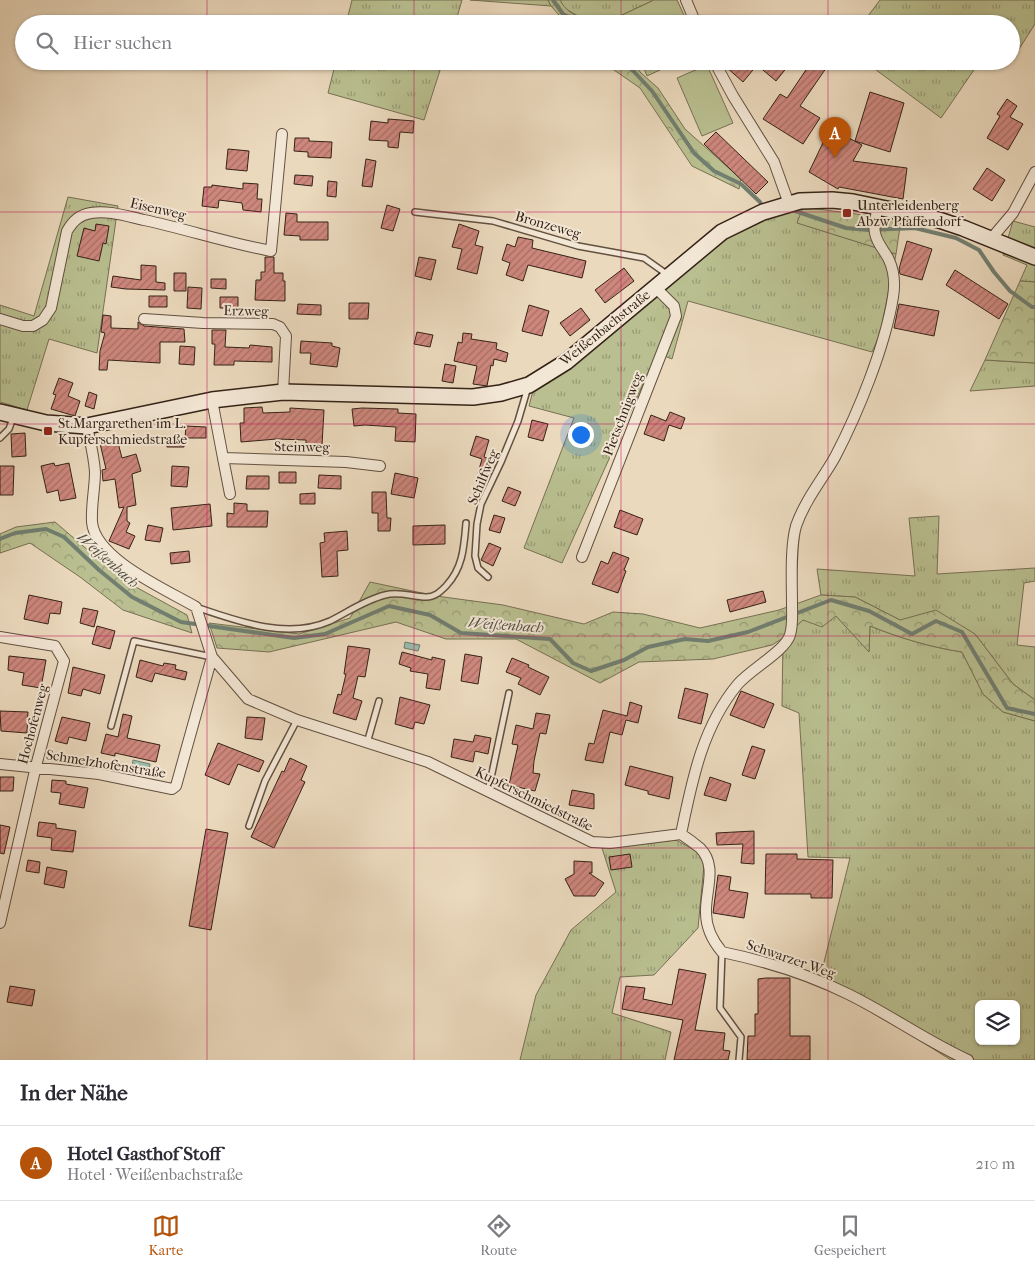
<!DOCTYPE html>
<html lang="de">
<meta charset="utf-8">
<style>
body{margin:0;font-family:"IM FELL French Canon",serif;background:#f2f2f3;color:#2b2b33}
.controls{position:absolute;right:15px;bottom:15px;display:grid;overflow:hidden;border-radius:8px;box-shadow:0 1px 4px #0004}
.controls button{width:45px;height:45px;display:grid;place-items:center;padding:0;border:0;border-bottom:1px solid #e1e1e2;background:#fff;color:#2b2b33;font:25px sans-serif}
.you{position:absolute;left:580px;top:434px;width:18px;height:18px;margin:-12px;border:4px solid #fff;border-radius:50%;background:#1a73e8;box-shadow:0 0 0 8px #1a73e833}
.badge{display:grid;place-items:center;width:32px;height:32px;border-radius:50%;background:#b45309;color:#fff;font-size:16px;font-weight:700}
.pin{position:absolute;translate:-50% -41px;filter:drop-shadow(0 1px 2px #0008)}
.pin::after{content:'';position:absolute;top:26px;width:18px;height:15px;background:inherit;clip-path:polygon(0 0,100% 0,50% 100%)}
.list{margin:0;padding:0;list-style:none}
h2{display:flex;justify-content:space-between;align-items:center;height:65px;margin:0;padding:0 20px;font-size:21px}
h2 small{font-size:16px;font-weight:400;color:#7c7c81}
.list li{display:grid;grid-template-columns:32px 1fr auto;gap:15px;align-items:center;box-sizing:border-box;height:75px;padding:0 20px;border-top:1px solid #e1e1e2}
.list b{display:block;font-size:19px;white-space:nowrap}
.list p{margin:0;font-size:16px;white-space:nowrap;color:#7c7c81}
.list em{font-size:16px;font-style:normal;color:#7c7c81}
.icon{flex:none;width:28px;height:28px;fill:none;stroke:currentColor;stroke-width:2;stroke-linecap:round;stroke-linejoin:round}
.map{position:relative;flex:none;width:1035px;height:1060px;overflow:hidden}
.search{position:absolute;background:#fff;box-shadow:0 1px 4px #0004;left:15px;right:15px;top:15px;height:55px;display:flex;align-items:center;gap:12px;box-sizing:border-box;padding:0 18px;border-radius:28px;color:#7c7c81;font-size:19px}
.sheet{height:140px;background:#fff}
nav{display:flex;justify-content:space-around;align-items:center;box-sizing:border-box;height:70px;border-top:1px solid #e1e1e2;background:#fff;font-size:14px;color:#7c7c81}
nav a{display:grid;justify-items:center;gap:2px}
nav .on{color:#b45309}
.map>svg:first-child{display:block}
.grass{fill:url(#grass-tufts);stroke:#777054;fill-rule:evenodd}
.forest{fill:url(#forest-crowns);stroke:#777054}
.pitch{fill:#b9bf90;stroke:#777054}
.water{fill:url(#water-ripples);stroke:#717e70}
.lines{fill:none;stroke-linecap:round;stroke-linejoin:round}
.stream{stroke:#717e70;stroke-width:4}
.building{fill:url(#building-hatch);stroke:#352217}
.service-casing{stroke:#625040;stroke-width:8}
.minor-casing{stroke:#625040;stroke-width:12}
.secondary-casing{stroke:#352217;stroke-width:18}
.service{stroke:#f2e6d4;stroke-width:5}
.minor{stroke:#f2e6d4;stroke-width:10}
.secondary{stroke:#f2e6d4;stroke-width:15}
.grid{fill:none;stroke:#c2185b;stroke-width:1;stroke-opacity:0.55}
.poi-dot{fill:#8f2418;stroke:#f2e6d4;stroke-width:2}
.labels{text-anchor:middle;dominant-baseline:central;stroke-width:4;stroke-linejoin:round;paint-order:stroke}
.poi-label{font-size:14px;fill:#352217;stroke:#f2e6d4;text-anchor:start}
.street-label{font-size:14px;fill:#352217;stroke:#f2e6d4}
.water-label{font-size:15px;font-style:italic;fill:#535044;stroke:#f2e6d4}
</style>
<div class="map">
<svg width="1035" height="1060" viewBox="0 0 1035 1060">
<defs>
<pattern id="grass-tufts" width="24" height="20" patternUnits="userSpaceOnUse" patternTransform="scale(1.25)"><rect width="24" height="20" fill="#b9bf90"/><path d="M3 7l-1-3M5 7V3M7 7l1-3M15 17l-1-3M17 17v-4M19 17l1-3" fill="none" stroke="#979b75"/></pattern>
<pattern id="forest-crowns" width="20" height="18" patternUnits="userSpaceOnUse" patternTransform="scale(1.25)"><rect width="20" height="18" fill="#b9bf90"/><path d="M2 6a3 3 0 1 1 6 0M12 15a3 3 0 1 1 6 0" fill="none" stroke="#979b75"/></pattern>
<pattern id="water-ripples" width="26" height="14" patternUnits="userSpaceOnUse" patternTransform="scale(1.25)"><rect width="26" height="14" fill="#99bbac"/><path d="M2 4q2-2 4 0t4 0M15 11q2-2 4 0t4 0" fill="none" stroke="#84a093"/></pattern>
<pattern id="building-hatch" width="6" height="6" patternUnits="userSpaceOnUse" patternTransform="scale(1.25)"><rect width="6" height="6" fill="#ce877d"/><path d="M-1 1l2-2M0 6l6-6M5 7l2-2" fill="none" stroke="#a86e65"/></pattern>
</defs>
<rect width="100%" height="100%" fill="#ebd9bd"/>
<filter id="stains"><feTurbulence type="fractalNoise" baseFrequency=".004" numOctaves="4"/><feColorMatrix values="0 0 0 0 .2 0 0 0 0 .09 0 0 0 0 .02 0 0 0 .5 -.17"/></filter>
<radialGradient id="worn" r=".72"><stop offset=".6" stop-color="#630" stop-opacity="0"/><stop offset="1" stop-color="#630" stop-opacity=".3"/></radialGradient>
<path class="grass" d="M352,0H462L455,24H346Z
M470,0H548L551,6Z
M560,0H654L620,16L623,24H608V20H585L564,8Z
M880,0H1035V24L1019,49L1011,42V24H862Z
M336,61H443L424,120L328,93Z
M864,61H980L941,118Z
M68,197L118,206L97,353L49,339L27,410L0,402V305L34,316Z
M803,207L798,223L896,254L880,334L872,352L688,301L672,359L657,353L562,563L524,548L574,418L529,406L534,387L593,350L676,279L731,235L772,214Z
M1013,221L1035,227V282L1020,281L1027,265L1003,255Z
M985,360L1035,363V386L970,391Z
M939,516L937,574L1035,568V581L1024,583L1017,645L1035,647V700L1013,684L975,634L900,620L855,597L821,595L817,569L915,576L909,518Z
M836,616L869,651L870,626C900,638 930,647 962,652L984,695L1003,712L1035,721V1060H951L820,978L850,858L808,857L799,713L782,706L783,638L803,620ZM979,1004H1016V1041H979Z
M676,840L698,852L704,865L698,928L654,975L620,977L612,1013L671,1032L665,1060H520L536,995L571,930L616,892L602,848Z"/>
<path class="forest" d="M548,0H560C570,19 588,20 608,20V24H567L551,6Z
M601,61H632L641,73L658,88L685,129L741,179L739,189L692,166L640,88Z
M803,207L901,220L896,254L797,223Z
M1020,281L1035,282V363L985,360Z
M55,522L123,580L187,615L192,633L123,610L80,577L30,543L0,553V534L16,527Z
M370,582L436,596L503,605L584,624L613,612L643,614L700,628L779,610L821,595L855,597L900,620L936,610L975,634L1013,684L1035,700V721L1003,712L983,694L962,652C930,647 900,638 870,626L869,652L836,616L822,627L803,620L783,638L772,645L713,659L639,662L600,683L516,639H446L396,622L269,652L217,648L209,623L299,634L350,618Z"/>
<path class="pitch" d="M654,0H677L688,24H623L620,16Z
M641,61H679L647,76Z
M707,65L733,123L702,136L677,78Z"/>
<path class="water" d="M405,642L420,645L418,651L404,648Z
M133,760L150,764L149,770L132,766Z"/>
<g class="lines">
<path class="stream" d="M553,0L563,14L582,24
M624,61L652,91L694,153L714,171L741,184L760,202
M792,210L846,228L869,230L915,228L956,238L979,250L994,272L1010,291L1032,307H1035
M0,539L15,533L46,529L64,537L99,570L132,597L181,622L294,638L325,634L389,606L430,615L461,633L550,639L573,663L591,671L624,660L648,647L685,639L708,641L748,632L831,600L869,611L912,634L936,621L962,632L1007,708L1035,714"/>
</g>
<path class="building" d="M722,61H792L776,81L757,65L743,82L725,66Z
M812,61H831L800,106L820,118L803,144L763,119L780,94L787,98Z
M870,92L904,103L890,152L855,141Z
M1007,99L1017,106L1010,117L1023,124L1008,150L987,138L1000,116L997,114Z
M388,119L414,121L413,133L400,132L398,148L388,147V141L369,140L371,121L388,123Z
M830,128L862,145L853,161L907,168L903,199L839,187L838,189L809,172Z
M716,132L768,182L756,194L704,144Z
M295,138H309V141L332,142L331,158L308,157V152L294,151Z
M228,149L249,151L247,171L226,169Z
M366,159L376,161L372,187L362,186Z
M987,168L1005,180L992,201L973,189Z
M295,175L313,176L312,186L294,184Z
M328,181L337,182L336,197L327,196Z
M243,183L258,184L257,199H262L261,212L243,210L242,203L219,200L218,208L202,206L204,187H212V185L243,189Z
M387,205L400,209L393,231L381,228Z
M286,213L297,214V222H328V240H300V236L284,235Z
M96,224L109,226L106,244L103,243L99,261L77,256L84,228L95,231Z
M459,224L479,231L475,245L483,247L477,274L457,269L462,249L452,247Z
M518,237L533,240L532,248L586,261L582,278L528,265L523,281L506,275L510,263L502,260L507,244L515,247Z
M907,241L932,249L922,280L900,274L899,269Z
M265,257H274V273H283V281H285V301L255,300L256,280H261V272H265Z
M419,257L436,260L431,280L415,276Z
M141,265L156,266V282L165,283V290L126,289L111,287L113,276L141,280Z
M624,268L634,281L605,303L595,290Z
M955,270L1008,304L999,319L946,285Z
M174,273H186V291H174Z
M211,279H226V289L211,288Z
M188,287L202,288L201,309L187,308Z
M149,296H167V307H149Z
M220,297H238V308H220Z
M349,303H369L368,319H349Z
M298,304L321,305V315L297,314Z
M899,304L939,311L934,336L894,328Z
M529,305L549,311L542,336L522,331Z
M581,308L590,320L570,336L560,323Z
M103,315L111,316V328L138,329V322L144,326L184,329L185,342H160V363L108,360L107,370H99L100,351L105,333L101,332Z
M212,330H226L225,347L249,348L250,345L272,347V362L234,361V365H214L215,344H212Z
M417,332L433,335L430,347L414,344Z
M463,333L472,334L471,339L497,343L496,349L508,353L506,362L494,359L493,366L491,365L487,386L473,384L477,366L454,361L458,342L462,343Z
M301,341L332,343V346L340,348L337,367L310,364L311,353H300Z
M180,346L195,347L194,365L179,364Z
M445,364L456,366L453,383L442,381Z
M59,378L73,383L68,396L80,401L75,416L51,409L56,395L53,394Z
M89,392L97,395L94,409L85,406Z
M262,407L263,413L290,412V408L324,410L322,445L306,444V440L277,439L241,442L240,423H244V408Z
M362,408L398,409V413L416,414L415,442L395,441L396,427L365,425L354,426L352,409Z
M670,412L685,418L681,429L669,425L664,441L644,434L651,415L666,421Z
M532,420L548,424L543,441L528,437Z
M186,426L206,427V438H185Z
M25,433L26,456L12,457L11,434Z
M116,435L122,458L136,454L141,471L132,474L136,505L127,507V521L130,523L126,532L135,536L129,549L109,541L124,507L119,508L115,479L103,481L102,470L106,469L99,439Z
M476,436L489,440L484,457L492,460L487,475L478,473L482,459L470,455Z
M167,437H184V447H167Z
M54,463L55,466L69,463L76,498L60,501L58,490L47,493L41,466Z
M0,466H14L13,495H0Z
M172,466L189,467L187,487L171,486Z
M279,472H296V483H279Z
M395,473L418,478L414,498L391,494Z
M319,475L341,476V489L318,488Z
M247,476H269V489H246Z
M508,487L521,492L515,506L502,501Z
M372,492H386L387,518H391L390,531H378V513H372Z
M315,493V504H300V494Z
M234,503L247,504V511H268L267,527H227V513L234,514Z
M210,504L212,526L173,530L171,508Z
M620,510L643,519L637,535L614,527Z
M494,515L505,518L500,533L489,530Z
M148,525L163,528L160,542L145,540Z
M445,525V544L413,545V526Z
M347,531L348,550L337,551L338,576L322,577L320,543L325,542L324,533Z
M489,543L501,548L493,566L481,560Z
M189,551L190,562L171,564L170,553Z
M613,552L629,558L624,570L626,571L618,593L592,584L601,561L608,564Z
M763,591L766,602L730,612L727,600Z
M29,595L62,602L60,614L50,613L48,624L24,619Z
M83,608L98,611L94,627L80,623Z
M97,626L115,631L110,649L92,644Z
M348,646L370,649L365,677L358,676L353,698L362,701L356,720L333,713L338,694L341,695L346,674H344Z
M402,652L432,660V657L445,660L440,690L426,688L428,674L410,671L411,668L399,664Z
M465,654L482,657L478,684L461,681Z
M9,656L46,660L41,688L22,685L24,673L8,670Z
M512,658L529,665L528,667L549,677L540,695L518,684L521,678L506,672Z
M140,660L163,666L164,663L176,665L175,669L187,672L185,680L155,673L152,682L136,677Z
M73,667L105,675L100,694L83,689L81,696L68,693Z
M685,688L708,694L701,724L678,718Z
M741,691L774,704L764,728L730,715Z
M400,697L430,705L424,724L415,722L413,729L395,724Z
M630,702L642,706L638,723L626,720L622,735L610,732L603,763L585,760L589,743L594,744L603,710L627,716Z
M0,711L28,712L27,733L1,731Z
M536,713L550,715L546,734L540,733L534,761L533,773L540,774L535,791L509,785L518,745L512,744L516,725L533,729Z
M123,714L132,716L127,738L160,745L156,762L115,753V756L101,753L106,734L118,737Z
M62,717L90,723L86,741L69,737L67,744L55,741Z
M247,717L265,718L262,740L245,738Z
M475,735L491,738L488,754L475,751L473,762L451,757L454,739L473,742Z
M218,743L264,761L259,772L238,764L229,785L205,775Z
M752,746L765,750L755,779L742,775Z
M290,758L307,766L301,780L305,782L274,848L251,837L282,771L284,772Z
M630,766L673,777L669,799L648,794V791L625,785Z
M0,777H14L13,791H0Z
M710,777L731,784L726,801L704,795Z
M52,780L66,781V784L88,788L84,808L59,804L61,793L51,792Z
M572,790L594,794V809L569,805Z
M39,822L56,824V828L76,831L73,852L51,850L52,838L37,836Z
M0,825L10,827L4,854L0,853Z
M206,829L228,833L211,930L189,926Z
M754,831V864L741,863L743,844L717,845L716,833Z
M630,854L632,867L611,870L609,857Z
M766,854H797V859L833,860L832,898H811V894H765Z
M28,860L40,862L39,873L26,871Z
M574,861L592,862V873H589L604,883L595,896H574L565,879L574,874Z
M47,867L67,871L64,888L44,884Z
M718,875L731,877L729,890L748,893L744,918L713,913Z
M679,969L706,974L695,1030L725,1033L723,1050L730,1051L728,1060H674L683,1020L622,1009L626,986L645,988L643,999L672,1005Z
M766,978H790V1036H810V1060H747L748,1036H755V1014H758V979Z
M10,986L35,990L32,1006L7,1002Z"/>
<g class="lines">
<g class="service-casing">
<path id="service" d="M415,212L493,221L578,246L644,258L668,275
M0,438L9,429L13,418
M488,577L478,568L475,556L477,524L481,504L501,462L518,421L528,387
M196,607C237,621 287,640 330,621C348,612 365,600 385,595C400,591 412,597 426,597C435,597 440,592 446,586C463,568 464,547 466,523
M111,726L134,641L212,657
M367,743L379,701
M488,792L509,693
M249,826L265,781L297,720
M722,952L720,1008L741,1037L739,1060"/>
</g>
<g class="minor-casing">
<path id="minor" d="M686,0L696,24
M714,61L733,96L774,162L789,204
M991,239L1013,213L1035,172
M0,319L23,326H33L43,320L51,308L67,231C73,221 79,215 91,213C108,210 126,216 144,220C186,229 228,243 271,251L282,134
M144,319L203,323L273,324L280,327L286,336L283,392
M212,400L223,458L346,462L380,466
M87,426C90,441 94,456 95,472C95,488 91,505 92,522C95,559 167,590 196,607L212,657L248,699L297,720L428,762L592,842L610,843L681,834
M223,458L230,494
M582,557L676,316L674,306L655,287
M0,637L55,646L64,661L36,766L0,923
M0,764L99,774L172,789L176,786L212,657
M681,834C692,781 702,727 738,684C751,669 785,651 790,635C793,625 792,616 792,605C792,583 790,547 796,526C805,500 822,480 835,457C858,413 885,347 893,297C895,285 894,271 889,260C885,251 877,244 875,233C873,225 876,216 878,207
M681,834C687,838 694,843 700,848C718,866 705,891 706,913C706,928 712,940 722,952C765,961 808,974 848,994C889,1014 926,1041 968,1060"/>
</g>
<g class="secondary-casing">
<path id="secondary" d="M0,412L46,423L87,426L212,400L283,392L473,397L501,393L529,385L566,362L722,232L763,212L800,201L832,200L853,202L939,220L963,228L1035,257"/>
</g>
<use href="#service" class="service"/>
<use href="#minor" class="minor"/>
<use href="#secondary" class="secondary"/>
</g>
<path class="grid" d="M207,0V24M414,0V24M621,0V24M828,0V24M207,61V1060M414,61V1060M621,61V1060M828,61V1060M0,212H1035M0,424H1035M0,636H1035M0,848H1035"/>
<g class="poi-dot">
<rect x="842" y="208" width="10" height="10" rx="2.5"/>
<rect x="43" y="426" width="10" height="10" rx="2.5"/>
</g>
<g class="labels">
<g class="poi-label">
<text x="857" y="205">Unterleidenberg<tspan x="857" dy="16">Abzw Pfaffendorf</tspan></text>
<text x="58" y="423">St.Margarethen im L.<tspan x="58" dy="16">Kupferschmiedstraße</tspan></text>
</g>
<g class="street-label">
<text transform="translate(158 209) rotate(13)">Eisenweg</text>
<text transform="translate(548 225) rotate(16)">Bronzeweg</text>
<text transform="translate(246 311) rotate(1)">Erzweg</text>
<text transform="translate(605 328) rotate(-39)">Weißenbachstraße</text>
<text transform="translate(623 414) rotate(-69)">Pietschnigweg</text>
<text transform="translate(302 447) rotate(1)">Steinweg</text>
<text transform="translate(483 477) rotate(-67)">Schilfweg</text>
<text transform="translate(33 724) rotate(-75)">Hochofenweg</text>
<text transform="translate(106 764) rotate(9)">Schmelzhofenstraße</text>
<text transform="translate(534 799) rotate(26)">Kupferschmiedstraße</text>
<text transform="translate(791 959) rotate(19)">Schwarzer Weg</text>
</g>
<g class="water-label">
<text transform="translate(108 560) rotate(41)">Weißenbach</text>
<text transform="translate(506 625) rotate(4)">Weißenbach</text>
</g>
</g>
<rect width="100%" height="100%" filter="url(#stains)"/>
<rect width="100%" height="100%" fill="url(#worn)"/>
</svg>
<div class="controls">
<button><svg class="icon" aria-label="layers" viewBox="0 0 24 24"><path d="M12 4l9 5-9 5-9-5zM3 14l9 5 9-5"/></svg></button>
</div>
<div class="you"></div>
<div class="pin badge" style="left:835px;top:158px">A</div>
<div class="search"><svg class="icon" aria-label="search" viewBox="0 0 24 24"><circle cx="10" cy="10" r="6"/><path d="M15 15l6 6"/></svg>Hier suchen</div>
</div>
<section class="sheet">
<h2>In der Nähe<small></small></h2>
<ul class="list">
<li><span class="badge">A</span><div><b>Hotel Gasthof Stoff</b><p>Hotel · Weißenbachstraße</p></div><em>210 m</em></li>
</ul>
</section>
<nav>
<a class="on"><svg class="icon" aria-label="map" viewBox="0 0 24 24"><path d="M3 6l6-2 6 2 6-2v14l-6 2-6-2-6 2zM9 4v14M15 6v14"/></svg>Karte</a>
<a><svg class="icon" aria-label="directions" viewBox="0 0 24 24"><path d="M12 3l9 9-9 9-9-9zM9 14v-3h6M13 9l2 2-2 2"/></svg>Route</a>
<a><svg class="icon" aria-label="saved" viewBox="0 0 24 24"><path d="M7 4h10v16l-5-4-5 4z"/></svg>Gespeichert</a>
</nav>
